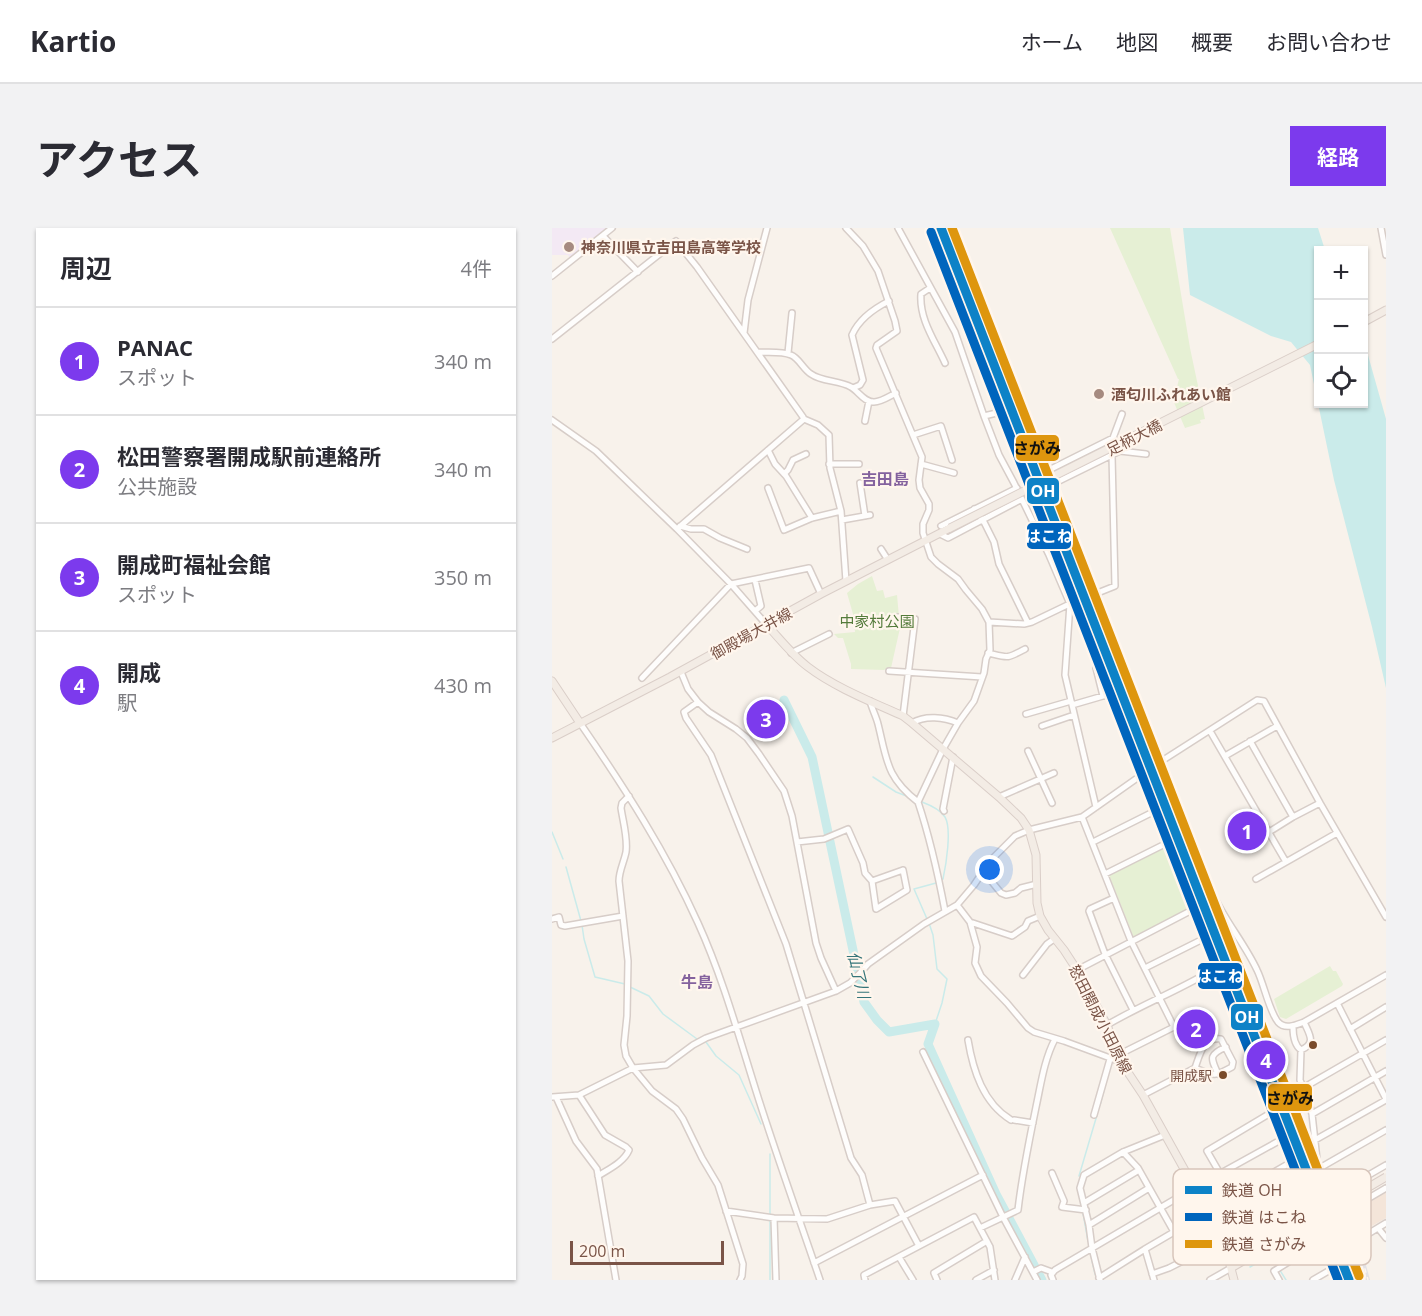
<!DOCTYPE html>
<html lang="ja">
<meta charset="utf-8">
<style>
body{margin:0;font-family:"Open Sans","Noto Sans JP",sans-serif;background:#f2f2f3;color:#2b2b33}
.controls{position:absolute;right:18px;top:18px;display:grid;overflow:hidden;border-radius:0px;box-shadow:0 2px 4px #0004}
.controls button{width:54px;height:54px;display:grid;place-items:center;padding:0;border:0;border-bottom:2px solid #e1e1e2;background:#fff;color:#2b2b33;font:30px sans-serif}
.scale{position:absolute;left:18px;bottom:15px;width:154px;box-sizing:border-box;padding-left:6px;border:3px solid #7a5447;border-top:0;font-size:16px;line-height:21px;white-space:nowrap;color:#7a5447;-webkit-text-stroke:4px #fff6ed;paint-order:stroke}
.you{position:absolute;left:438px;top:642px;width:21px;height:21px;margin:-15px;border:4px solid #fff;border-radius:50%;background:#1a73e8;box-shadow:0 0 0 9px #1a73e833}
.badge{display:grid;place-items:center;width:39px;height:39px;border-radius:50%;background:#7c3aed;color:#fff;font-size:20px;font-weight:700}
.pin{position:absolute;translate:-50% -50%;border:3px solid #fff;box-shadow:0 2px 6px #0006}
.list{margin:0;padding:0;list-style:none}
h2{display:flex;justify-content:space-between;align-items:center;height:78px;margin:0;padding:0 24px;font-size:26px}
h2 small{font-size:20px;font-weight:400;color:#7c7c81}
.list li{display:grid;grid-template-columns:39px 1fr auto;gap:18px;align-items:center;box-sizing:border-box;height:108px;padding:0 24px;border-top:2px solid #e1e1e2}
.list b{display:block;font-size:22px;white-space:nowrap}
.list p{margin:0;font-size:20px;white-space:nowrap;color:#7c7c81}
.list em{font-size:20px;font-style:normal;color:#7c7c81}
.icon{flex:none;width:33px;height:33px;fill:none;stroke:currentColor;stroke-width:2;stroke-linecap:round;stroke-linejoin:round}
.map{position:relative;flex:none;width:834px;height:1052px;overflow:hidden;border-radius:0px}
header{display:flex;align-items:center;gap:36px;box-sizing:border-box;height:84px;padding:0 30px;background:#fff;border-bottom:2px solid #e1e1e2}
header strong{font-size:28px}
nav{display:flex;gap:33px;margin-inline-start:auto;font-size:21px}
.intro{display:flex;align-items:center;justify-content:space-between;box-sizing:border-box;height:144px;padding:0 36px}
h1{margin:0;font-size:42px}
.button{padding:15px 27px;border-radius:0px;background:#7c3aed;color:#fff;font-size:21px;font-weight:700}
main{display:flex;gap:36px;padding:0 36px}
aside{flex:1;background:#fff;border-radius:0px;box-shadow:0 2px 4px #0004}
.map>svg:first-child{display:block}
.residential{fill:#f4e5d9}
.education{fill:#f3e9f4}
.green{fill:#e6f0d4}
.water{fill:#caebea}
.lines{fill:none;stroke-linecap:round;stroke-linejoin:round}
.stream{stroke:#caebea;stroke-width:1.5}
.river{stroke:#caebea;stroke-width:9}
.minor-casing{stroke:#d7cdc8;stroke-width:8}
.major-casing{stroke:#dacec8;stroke-width:9}
.minor{stroke:#fefdfc;stroke-width:5}
.major{stroke:#f3ece5;stroke-width:7}
.rail-casing{stroke:#e4e2e5;stroke-width:4}
.rail{stroke:#fff6ed;stroke-width:1.5;stroke-dasharray:4.5;stroke-linecap:butt}
.major-bridge-casing{stroke:#dacec8;stroke-width:9;stroke-linecap:butt}
.major-bridge{stroke:#f3ece5;stroke-width:7}
.rail-1-casing{stroke:#fff6ed;stroke-width:14}
.rail-2-casing{stroke:#fff6ed;stroke-width:14}
.rail-3-casing{stroke:#fff6ed;stroke-width:14}
.rail-1{stroke:#0d82c7;stroke-width:9}
.rail-2{stroke:#0065bd;stroke-width:9}
.rail-3{stroke:#de960e;stroke-width:9}
.poi-dot{fill:#a68b80;stroke:#fff6ed;stroke-width:2}
.bus-dot{fill:#7a4b2a;stroke:#fff6ed;stroke-width:2}
.labels{text-anchor:middle;dominant-baseline:central;stroke-width:4.5;stroke-linejoin:round;paint-order:stroke}
.bus-label{font-size:14px;fill:#7a5447;stroke:#fff6ed;text-anchor:end}
.poi-label{font-size:15px;font-weight:bold;fill:#7a5447;stroke:#fff6ed;text-anchor:start}
.street-label{font-size:15px;fill:#7a5447;stroke:#fff6ed}
.park-label{font-size:15px;fill:#547b3b;stroke:#fff6ed}
.neighbourhood-label{font-size:16px;font-weight:bold;fill:#84629e;stroke:#fff6ed}
.water-label{font-size:16px;font-style:italic;fill:#35757a;stroke:#fff6ed}
.key{fill:#fff6ed;stroke:#d7c5bb;stroke-width:1.5}
.key-label{font-size:16px;fill:#7a5447}
.line-badge{stroke:#fff6ed;stroke-width:2}
.badge-label{font-size:16px;text-anchor:middle;font-weight:bold;fill:#fff}
.pale-badge-label{font-size:16px;text-anchor:middle;font-weight:bold;fill:#111}
</style>
<header>
<strong>Kartio</strong>
<nav><a>ホーム</a><a>地図</a><a>概要</a><a>お問い合わせ</a></nav>
</header>
<div class="intro"><h1>アクセス</h1><a class="button">経路</a></div>
<main>
<aside>
<h2>周辺<small>4件</small></h2>
<ul class="list">
<li><span class="badge">1</span><div><b>PANAC</b><p>スポット</p></div><em>340 m</em></li>
<li><span class="badge">2</span><div><b>松田警察署開成駅前連絡所</b><p>公共施設</p></div><em>340 m</em></li>
<li><span class="badge">3</span><div><b>開成町福祉会館</b><p>スポット</p></div><em>350 m</em></li>
<li><span class="badge">4</span><div><b>開成</b><p>駅</p></div><em>430 m</em></li>
</ul>
</aside>
<div class="map">
<svg width="834" height="1052" viewBox="0 0 834 1052">
<rect width="100%" height="100%" fill="#f8f2eb"/>
<path class="residential" d="M834,963V990L797,1011L790,989Z"/>
<path class="education" d="M0,0H54L42,12L19,31L16,27H0Z"/>
<path class="green" d="M558,0H618L638,120L653,191L648,192L649,195L633,200L617,163L625,159L627,151H626Z
M320,348L325,363L331,362L333,370L345,367L348,400L339,440L337,439L332,442L299,441V436L291,410H286L282,406L303,404L301,386L295,365L306,356Z
M614,618L618,620L642,679L582,710L557,647Z
M778,738L781,743H784L791,756L790,758L734,791L728,789L722,771Z"/>
<path class="water" d="M631,0H766L773,22H766V176H812V113L834,191V460L820,399L782,252L758,137L739,114L719,108L638,67Z"/>
<g class="lines">
<path class="stream" d="M321,549L344,564L357,569
M370,574C378,577 388,581 393,589C400,601 394,637 391,651L388,652
M0,604L11,631
M14,639L29,693
M375,691L362,661L384,655
M377,695L381,707L385,741L395,751L390,775L383,796
M30,697L32,711L43,749L73,756
M78,759L97,768L111,786L145,811
M154,814L164,828L187,847L209,896
M548,877L554,855
M218,926V988
M527,948L545,887
M531,985L536,1013
M218,993V1052
M539,1028L543,1046
M719,1028L734,1052
M698,1039L764,1001"/>
<path class="river" d="M232,472L260,529L312,774L325,792L337,804L383,796L376,816L444,966L490,1052"/>
<g class="minor-casing">
<path id="minor" d="M294,0L311,18L326,43L343,93L345,103L325,117L324,120L370,229L367,252L368,260L377,276V282L371,296V305L379,329L386,336L406,351L414,362L430,381L437,394L438,422L434,431L432,445L422,473L406,495L391,521L366,574C378,610 386,646 393,683
M346,0L403,104L432,188L447,227L462,255L497,327L518,376L513,447L544,579
M829,0L834,27
M51,8L86,44
M0,48L60,0
M378,60L369,66C367,91 383,113 393,135
M192,105L196,72L215,0
M0,111L124,13L145,39L251,189L252,191L125,301
M206,124C216,125 229,123 239,127C247,130 251,141 259,146C270,154 287,152 299,159C307,164 312,174 322,174C329,174 338,168 344,165
M236,125L240,85
M301,160L308,157L311,152L300,107C307,91 321,81 337,73
M432,188L453,183
M252,191L266,197L277,207L278,240L289,283
M0,192L44,223L125,301L179,356L214,396
M313,193L317,173
M361,207L389,198L400,232
M561,210L497,242L503,255L568,223L594,226
M562,212L561,210L570,186
M216,222L223,236L234,248L260,290
M277,236H307
M369,236L402,245
M232,246L236,242L241,232L254,226
M308,255L313,288
M216,260L232,302L260,290L289,283L294,353
M422,281L431,292L442,314L447,336L476,395
M290,292L318,287
M128,298L139,301H152L168,310L195,321
M389,298L465,260
M388,306L396,310L470,271
M329,321L336,332
M203,383L209,378L203,352
M345,389L363,391L351,488
M437,394L472,396L480,394L530,370
M239,425L277,406
M436,425C457,430 454,431 473,421
M544,440L551,468
M337,443L430,449
M129,444L136,461L146,474L157,484L184,501L195,510L207,526L232,563L240,588L264,715L269,730L284,763
M90,450L179,356L257,340L269,366
M318,473C320,481 324,488 326,496C335,532 334,549 366,574
M146,474L132,484L134,490L159,527L234,716L299,930L310,947L318,977
M520,477L551,468L564,466L576,497
M474,486L519,473
M28,495C72,559 114,624 146,695C171,750 187,809 205,866C225,929 247,990 268,1052
M360,495C373,487 392,489 406,495
M490,498L522,487
M658,503L734,634
M698,513L741,589L717,604
M476,523L500,575
M673,528L725,498
M77,568L70,575L69,580C71,594 76,610 74,624C72,634 67,643 67,653L76,733L75,788L72,817L74,828L81,840L100,863L124,881L131,891L150,930L166,957L191,1036L190,1048L188,1052
M447,569L502,545
M392,583L391,581L401,529
M530,589L579,713L622,799L566,827
M741,589L768,575
M245,614L272,611L296,601L311,635L313,645L320,653L324,681L355,662L351,642L320,653
M541,614L605,582
M431,643L449,665L454,667L463,665L469,660L485,656
M553,646L617,614
M704,651L785,605
M562,670L538,681L537,683L553,726L581,782
M405,677L418,694L425,719L423,735L429,748L455,775L476,800L482,804L512,813L569,834
M834,689L768,575L712,473L705,472L608,534L661,666C673,693 693,716 705,742C712,756 717,783 726,794C733,802 744,797 752,794L834,747
M0,691L7,689L9,697L13,698L71,688
M418,694L460,708L473,699L476,693L488,688
M593,740L655,709
M525,742L644,680
M471,747L495,716L502,711
M785,775L834,871
M555,797C591,776 630,761 666,739L591,546
M741,799C741,807 742,817 749,822C765,815 757,806 752,794
M798,801L834,779
M416,812C421,842 431,875 459,892
M749,822L748,852L756,871L760,886L766,941L777,970L834,937
M371,824L451,989L485,1052
M666,846C659,830 656,827 674,819
M751,860L834,812
M27,867L53,907L74,919L77,922C72,934 57,941 46,948
M591,867L643,840C648,826 651,809 669,811L681,834L680,839C662,849 662,848 643,840
M0,869L27,867L81,840L114,837L141,817L154,810L284,763L298,755L308,745L316,736L372,696L405,677L422,657L438,633L463,608L477,602L530,589L608,534L543,366L563,358L560,227
M4,869L24,913L45,941L64,1052
M760,886L834,843
M542,887L558,831
M462,892L481,895
M763,912L834,872
M571,924L586,940L622,1004
M766,941L834,902
M500,945L512,973L510,979L534,982
M680,968L743,932
M532,975L587,942
M174,983L222,990L275,991L318,977L343,973L367,1018
M693,989L752,957
M222,990L224,1052
M783,990L834,960
M537,997L597,960
M428,1000L466,982C470,947 477,913 484,879C489,856 492,832 503,811
M826,1000L834,1010
M347,1029L361,1052
M262,1035L431,947
M481,1044L489,1040L500,1044
M600,1046L617,1040L670,1013
M547,1050L593,1021
M313,1052L312,1047L422,989L438,1019L443,1052
M385,1052L382,1045L435,1013
M424,1052L442,1042
M463,1052L473,1029
M501,1052L499,1047L503,1042L642,960L734,909
M548,1052L540,1020L537,997L528,960L532,947L571,924L613,907
M602,1052L593,1021L656,984
M658,1052L679,1040
M727,1052L722,1043L772,1012
M761,1052L785,1038L772,1012L743,932L722,883L655,923L707,1013L777,970L791,1014L796,1018L834,995"/>
</g>
<g class="major-casing">
<path id="major" d="M812,94L834,82
M214,396C228,411 240,427 256,439C282,459 320,474 351,488L360,495L447,569L469,590L477,602L484,627L485,675L488,688L496,702L512,722L525,742L555,797L569,834L591,867L656,984L675,1025L682,1052
M0,453L28,495
M0,510L118,449L269,366L398,300
M679,1040L737,1006"/>
</g>
<use href="#minor" class="minor"/>
<use href="#major" class="major"/>
<g class="rail-casing">
<path id="rail" d="M793,1021L805,1052
M808,1023L816,1052"/>
</g>
<use href="#rail" class="rail"/>
<g class="major-bridge-casing">
<path id="major-bridge" d="M398,300L766,116
M737,1006L834,949"/>
</g>
<use href="#major-bridge" class="major-bridge"/>
<g class="rail-1-casing">
<path id="rail-1" d="M389,0L797,1052"/>
</g>
<g class="rail-2-casing">
<path id="rail-2" d="M379,4L786,1052"/>
</g>
<g class="rail-3-casing">
<path id="rail-3" d="M400,0L807,1048"/>
</g>
<use href="#rail-1" class="rail-1"/>
<use href="#rail-2" class="rail-2"/>
<use href="#rail-3" class="rail-3"/>
</g>
<g class="poi-dot">
<circle cx="17" cy="19" r="6"/>
<circle cx="547" cy="166" r="6"/>
</g>
<g class="bus-dot">
<circle cx="761" cy="817" r="5"/>
<circle cx="671" cy="847" r="5"/>
</g>
<g class="labels">
<g class="bus-label">
<text x="660" y="847">開成駅</text>
</g>
<g class="poi-label">
<text x="29" y="19">神奈川県立吉田島高等学校</text>
<text x="559" y="166">酒匂川ふれあい館</text>
</g>
<g class="street-label">
<text transform="translate(582 209) rotate(-27)">足柄大橋</text>
<text transform="translate(199 405) rotate(-29)">御殿場大井線</text>
<text transform="translate(549 791) rotate(63)">怒田開成小田原線</text>
</g>
<g class="park-label">
<text x="325" y="393">中家村公園</text>
</g>
<g class="neighbourhood-label">
<text x="333" y="251">吉田島</text>
<text x="145" y="754">牛島</text>
</g>
<g class="water-label">
<text transform="translate(307 747) rotate(76)">仙了川</text>
</g>
</g>
<rect x="621" y="941" width="198" height="96" rx="9" class="key"/>
<rect x="633" y="958" width="27" height="8" fill="#0d82c7"/>
<rect x="633" y="985" width="27" height="8" fill="#0065bd"/>
<rect x="633" y="1012" width="27" height="8" fill="#de960e"/>
<g class="key-label">
<text x="670" y="968">鉄道 OH</text>
<text x="670" y="995">鉄道 はこね</text>
<text x="670" y="1022">鉄道 さがみ</text>
</g>
<g class="line-badge">
<rect x="463" y="206" width="45" height="28" rx="6" fill="#de960e"/>
<rect x="474" y="249" width="34" height="28" rx="6" fill="#0d82c7"/>
<rect x="474" y="294" width="46" height="28" rx="6" fill="#0065bd"/>
<rect x="645" y="734" width="46" height="28" rx="6" fill="#0065bd"/>
<rect x="678" y="775" width="34" height="28" rx="6" fill="#0d82c7"/>
<rect x="715" y="855" width="46" height="29" rx="6" fill="#de960e"/>
</g>
<g class="badge-label">
<text x="491" y="269">OH</text>
<text x="497" y="314">はこね</text>
<text x="668" y="754">はこね</text>
<text x="695" y="795">OH</text>
</g>
<g class="pale-badge-label">
<text x="485" y="226">さがみ</text>
<text x="738" y="876">さがみ</text>
</g>
</svg>
<div class="controls">
<button>+</button>
<button>−</button>
<button><svg class="icon" aria-label="locate" viewBox="0 0 24 24"><circle cx="12" cy="12" r="6"/><path d="M12 2v4M12 18v4M2 12h4M18 12h4"/></svg></button>
</div>
<div class="scale">200 m</div>
<div class="you"></div>
<div class="pin badge" style="left:695px;top:603px">1</div>
<div class="pin badge" style="left:644px;top:801px">2</div>
<div class="pin badge" style="left:214px;top:491px">3</div>
<div class="pin badge" style="left:714px;top:832px">4</div>
</div>
</main>
